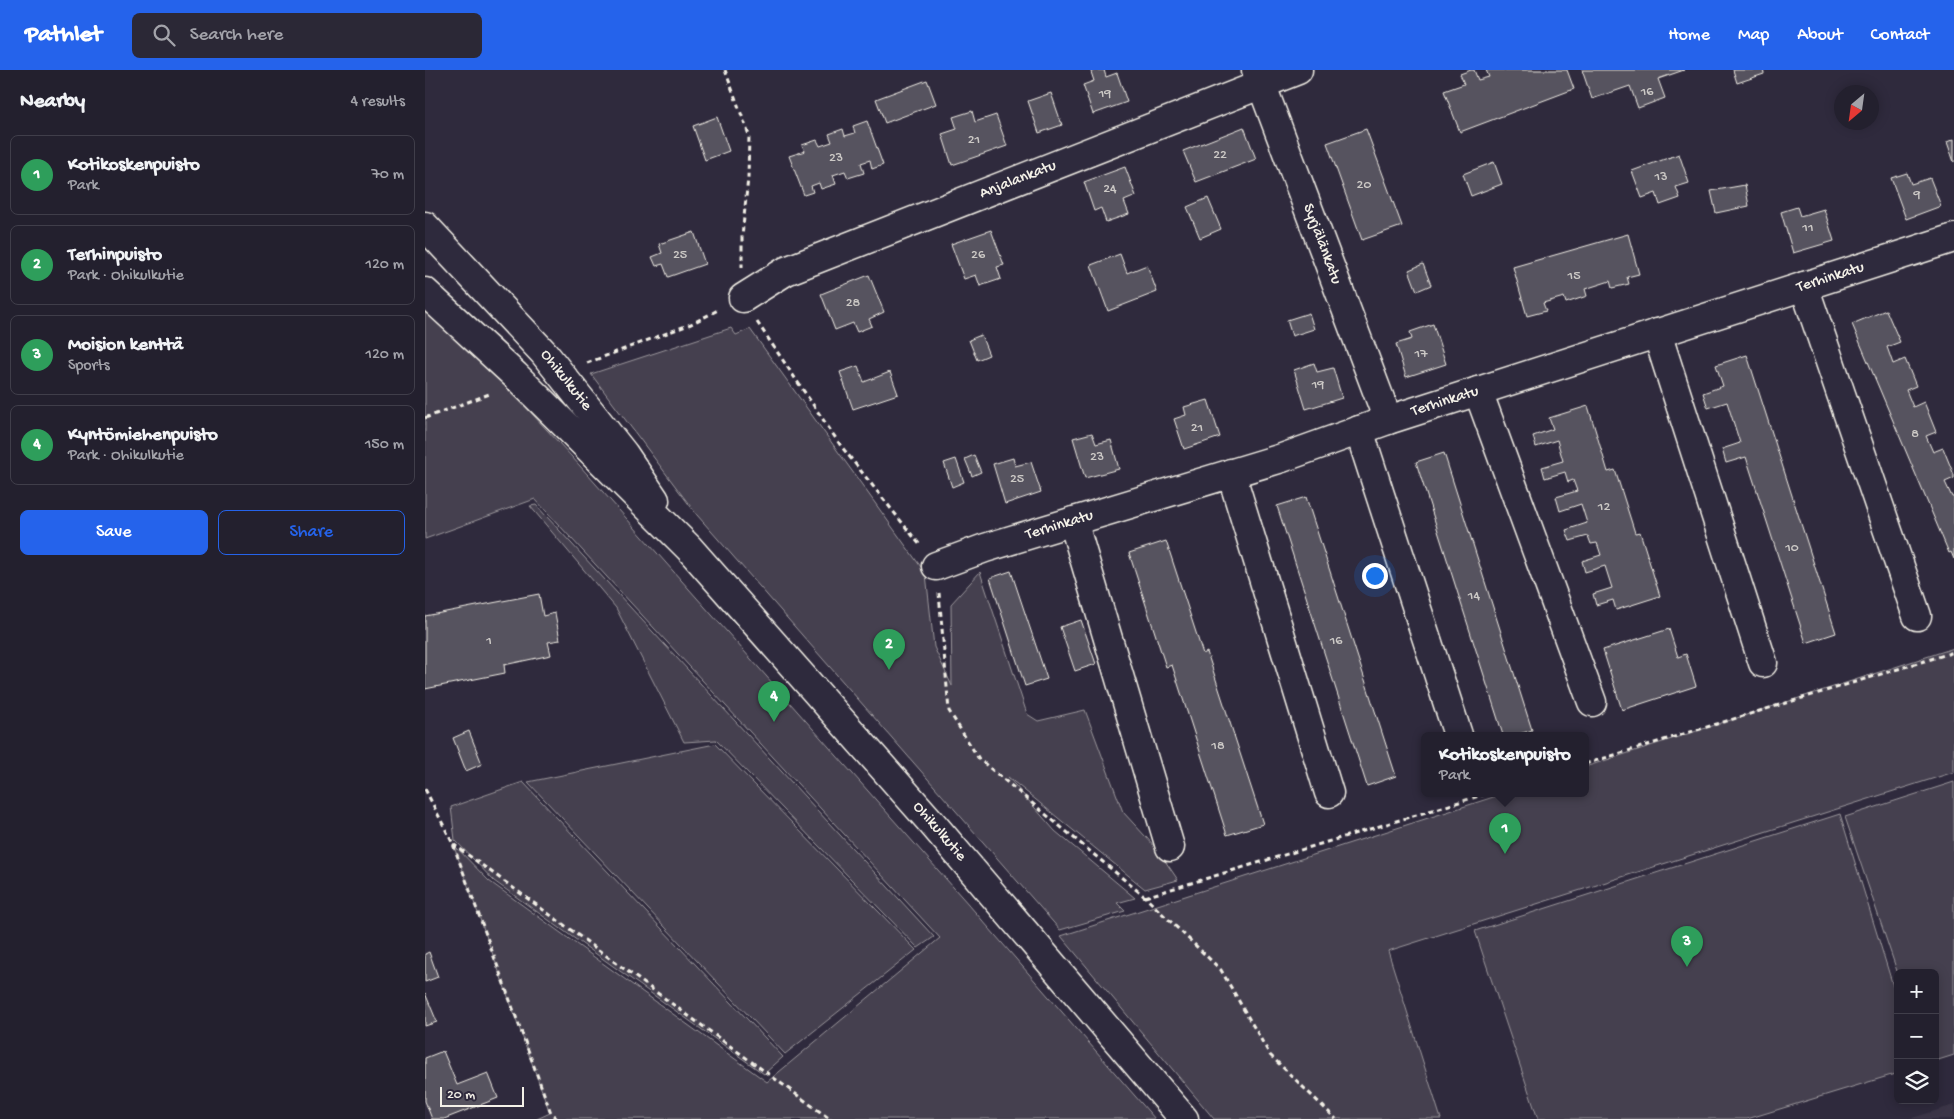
<!DOCTYPE html>
<meta charset="utf-8">
<style>
body{margin:0;font-family:"Gochi Hand",sans-serif;background:#2b2836;color:#f1f3f6}
.controls{position:absolute;right:15px;bottom:15px;display:grid;overflow:hidden;border-radius:8px;box-shadow:0 2px 12px #0003}
.controls button{width:45px;height:45px;display:grid;place-items:center;padding:0;border:0;border-bottom:1px solid #403e4a;background:#23202e;color:#f1f3f6;font:25px sans-serif}
.compass{position:absolute;left:1409px;top:15px;width:45px;height:45px;border-radius:50%;background:#23202e;box-shadow:0 2px 12px #0003;rotate:209deg}
.scale{position:absolute;left:15px;bottom:12px;width:84px;box-sizing:border-box;padding-left:5px;border:2px solid #f4f1e8;border-top:0;font-size:14px;line-height:18px;white-space:nowrap;color:#f4f1e8;-webkit-text-stroke:4px #2f2a3d;paint-order:stroke}
.you{position:absolute;left:949px;top:505px;width:18px;height:18px;margin:-12px;border:4px solid #fff;border-radius:50%;background:#1a73e8;box-shadow:0 0 0 8px #1a73e833}
.badge{display:grid;place-items:center;width:32px;height:32px;border-radius:50%;background:#2563eb;color:#fff;font-size:16px;font-weight:700}
.pin{position:absolute;translate:-50% -41px;filter:drop-shadow(0 1px 2px #0008)}
.pin::after{content:'';position:absolute;top:26px;width:18px;height:15px;background:inherit;clip-path:polygon(0 0,100% 0,50% 100%)}
.popup{position:absolute;left:996px;top:662px;width:168px;height:65px;box-sizing:border-box;display:grid;place-content:center;border-radius:8px;background:#23202e;filter:drop-shadow(0 1px 4px #0005);font-size:16px;white-space:nowrap;color:#a3a3aa}
.popup b{font-size:19px;color:#f1f3f6}
.popup::after{content:'';position:absolute;left:50%;top:100%;margin-left:-10px;border:10px solid transparent;border-top-color:#23202e}
.list{margin:0;padding:0;list-style:none}
h2{display:flex;justify-content:space-between;align-items:center;height:65px;margin:0;padding:0 20px;font-size:21px}
h2 small{font-size:16px;font-weight:400;color:#a3a3aa}
.list li{display:grid;grid-template-columns:32px 1fr auto;gap:15px;align-items:center;box-sizing:border-box;height:80px;margin:0 10px 10px;padding:0 10px;border:1px solid #403e4a;border-radius:8px}
.list b{display:block;font-size:19px;white-space:nowrap}
.list p{margin:0;font-size:16px;white-space:nowrap;color:#a3a3aa}
.list em{font-size:16px;font-style:normal;color:#a3a3aa}
.actions{display:flex;gap:10px;padding:15px 20px}
.actions a{flex:1;padding:11px 0;border:1px solid #2563eb;border-radius:8px;text-align:center;font-size:18px;color:#2563eb}
.actions .main{background:#2563eb;color:#fff}
.icon{flex:none;width:28px;height:28px;fill:none;stroke:currentColor;stroke-width:2;stroke-linecap:round;stroke-linejoin:round}
.map{position:relative;flex:none;width:1529px;height:1049px;overflow:hidden}
header{display:flex;align-items:center;gap:30px;box-sizing:border-box;height:70px;padding:0 25px;background:#2563eb;color:#fff}
header strong{font-size:24px}
nav{display:flex;gap:28px;margin-inline-start:auto;font-size:18px}
.search{width:350px;height:45px;background:#2b2836;display:flex;align-items:center;gap:12px;box-sizing:border-box;padding:0 18px;border-radius:8px;color:#a3a3aa;font-size:19px}
main{display:flex}
aside{flex:1;background:#23202e}
.map>svg:first-child{display:block}
.built{fill:#3b3647}
.green{fill:#454050;stroke:#9c989c}
.building{fill:#56525f;stroke:#f4f1e8}
.lines{fill:none;stroke-linecap:round;stroke-linejoin:round}
.minor-casing{stroke:#f4f1e8;stroke-width:31}
.major-casing{stroke:#f4f1e8;stroke-width:31}
.path{stroke:#f4f1e8;stroke-width:3;stroke-dasharray:5 4;stroke-linecap:butt}
.minor{stroke:#2f2a3d;stroke-width:28}
.major{stroke:#2f2a3d;stroke-width:28}
.labels{text-anchor:middle;dominant-baseline:central;stroke-width:4;stroke-linejoin:round;paint-order:stroke}
.number-label{font-size:14px;fill:#ccc9c6}
.street-label{font-size:16px;fill:#f4f1e8;stroke:#2f2a3d}
</style>
<header>
<strong>Pathlet</strong>
<div class="search"><svg class="icon" aria-label="search" viewBox="0 0 24 24"><circle cx="10" cy="10" r="6"/><path d="M15 15l6 6"/></svg>Search here</div>
<nav><a>Home</a><a>Map</a><a>About</a><a>Contact</a></nav>
</header>
<main>
<aside>
<h2>Nearby<small>4 results</small></h2>
<ul class="list">
<li><span class="badge" style="background:#2e9e5b">1</span><div><b>Kotikoskenpuisto</b><p>Park</p></div><em>70 m</em></li>
<li><span class="badge" style="background:#2e9e5b">2</span><div><b>Terhinpuisto</b><p>Park · Ohikulkutie</p></div><em>120 m</em></li>
<li><span class="badge" style="background:#2e9e5b">3</span><div><b>Moision kenttä</b><p>Sports</p></div><em>120 m</em></li>
<li><span class="badge" style="background:#2e9e5b">4</span><div><b>Kyntömiehenpuisto</b><p>Park · Ohikulkutie</p></div><em>150 m</em></li>
</ul>
<div class="actions"><a class="main">Save</a><a>Share</a></div>
</aside>
<div class="map">
<svg width="1529" height="1049" viewBox="0 0 1529 1049">
<rect width="100%" height="100%" fill="#2f2a3d"/>
<filter id="ink" filterUnits="userSpaceOnUse"><feTurbulence type="fractalNoise" baseFrequency=".02" numOctaves="2"/><feDisplacementMap in="SourceGraphic" scale="10" xChannelSelector="R" yChannelSelector="G"/><feConvolveMatrix kernelMatrix="1 2 1 2 8 2 1 2 1" color-interpolation-filters="sRGB"/></filter>
<g filter="url(#ink)">
<path class="built" d="M1529,1035V1049H1484Z"/>
<path class="green" d="M0,241L59,292L147,387L544,835L730,1049H112L125,1043L28,774L64,811L342,1012L515,868L110,429L0,469Z
M306,258L311,265L325,259L501,504L509,577L527,616L526,534L555,502L602,644L613,651L660,640L698,742L732,779L753,810L720,819L583,707L630,761L710,828L692,833L700,841L635,860L272,445L166,304Z
M111,435L509,867L493,878L291,670L259,672L191,538L105,436Z
M1529,578V702L963,881L1016,1049H789L636,866L1081,723H1160V697Z
M290,674L491,880L360,984L103,712Z
M98,712L358,987L339,1004L69,811L30,770L26,737Z
M1529,712V985L1510,991V903H1473V904L1420,747Z
M1415,744L1473,932V1003L1322,1049H1113L1050,861Z"/>
<path class="building" d="M672,0H679L681,7L692,3L702,32L668,44L658,15L669,11L666,2Z
M1046,0H1049L1053,10L1064,7L1061,0H1142L1149,19L1035,62L1019,21L1039,14L1035,4Z
M1157,0H1259L1233,9L1240,28L1213,38L1205,16L1167,29Z
M1308,0H1338L1339,4L1312,13Z
M502,10L511,34L460,53L451,29Z
M626,23L637,55L614,63L603,31Z
M547,41L550,52L571,45L582,76L527,95L517,64L532,59L528,47Z
M292,47L304,81L280,90L268,56Z
M442,51L458,95L447,99L445,90L436,93L439,103L423,108L420,101L408,105L411,114L396,119L394,113L386,116L388,122L379,125L364,86L380,81L377,75L392,70L395,76L407,72L404,64L418,59L420,66L430,63L428,56Z
M819,57L831,89L771,112L758,81Z
M941,59L977,156L937,170L902,73Z
M1529,69V92L1522,72Z
M1254,84L1264,113L1251,117L1255,128L1235,135L1231,123L1217,128L1207,101Z
M1069,92L1077,114L1046,126L1038,104Z
M700,97L711,126L699,131L704,144L681,152L676,138L669,141L659,112Z
M1482,103L1486,114L1505,108L1516,136L1481,149L1466,108Z
M1320,115L1324,136L1291,143L1286,121Z
M783,128L796,159L775,168L762,137Z
M1372,137L1375,146L1399,139L1409,171L1368,183L1356,142Z
M566,160L579,195L572,197L576,209L555,216L551,205L539,209L526,174Z
M269,162L280,194L243,207L238,194L231,196L227,187L237,183L234,174Z
M1203,164L1214,204L1202,207L1204,214L1187,218L1185,211L1160,219L1162,226L1141,233L1139,227L1118,233L1121,241L1102,246L1088,197Z
M695,184L702,203L722,195L732,222L683,241L666,195Z
M998,194L1006,215L992,221L984,200Z
M444,205L459,242L444,249L447,256L432,262L428,253L410,260L396,224Z
M1461,240L1475,272L1462,277L1468,294L1480,289L1491,316L1481,320L1488,337L1499,332L1511,362L1501,366L1508,382L1518,378L1529,405V408L1520,412L1527,427H1529V489L1526,482L1524,483L1427,254Z
M884,243L889,259L867,266L862,250Z
M1008,254L1021,294L981,307L971,274L987,269L985,262Z
M556,265L564,285L552,290L544,270Z
M1322,285L1411,563L1381,573L1321,387L1301,393L1297,379L1315,373L1302,332L1283,338L1278,323L1298,316L1291,295Z
M889,293L892,302L908,298L917,328L881,339L869,300Z
M433,296L439,312L465,302L473,324L428,339L415,302Z
M783,330L795,367L759,379L749,349L761,345L759,337Z
M1163,336L1183,402L1190,400L1210,463L1215,462L1235,526L1191,540L1188,530L1171,535L1168,524L1187,518L1180,496L1160,502L1157,491L1176,485L1172,473L1166,474L1163,466L1145,471L1141,460L1162,453L1156,434L1135,441L1131,427L1152,421L1148,410L1143,412L1140,402L1120,408L1117,397L1138,391L1132,370L1111,377L1108,366L1128,359L1124,348Z
M667,363L671,374L686,370L694,399L660,408L648,368Z
M1019,383L1107,660L1091,665H1078L991,392Z
M549,385L556,402L547,406L540,389Z
M588,388L590,396L606,392L616,422L580,434L568,394Z
M531,389L539,412L527,417L519,393Z
M881,427L971,706L942,716L852,436Z
M741,471L778,584L782,582L838,754L802,765L747,595L741,597L704,483Z
M586,501L622,609L600,616L565,508Z
M114,524L118,546L130,543L135,570L123,572L126,585L79,595L80,603L0,619V546Z
M656,550L671,594L650,601L635,557Z
M1244,559L1253,587L1261,584L1271,616L1197,640L1178,580Z
M44,661L57,694L41,701L28,668Z
M4,882L13,907L0,912V884Z
M0,923L12,952L0,956Z
M18,981L32,1015L63,1003L73,1028L19,1049H7L0,1031V988Z"/>
<g class="lines">
<g class="minor-casing">
<g id="minor">
<path id="s1" d="M831,0L963,350"/>
<path d="M1379,216L1492,546"/>
<path id="s2" d="M318,228L361,201L873,0"/>
<path d="M1232,263L1338,593"/>
<path d="M1053,321L1167,632"/>
<path d="M934,360L1033,665"/>
<path d="M806,403L904,723"/>
<path d="M648,451L745,777"/>
<path id="s3" d="M511,496L560,478L857,388L963,350L1529,168"/>
</g>
</g>
<g class="major-casing">
<g id="major">
<path id="s4" d="M0,156L119,283L199,384L230,430"/>
<path id="s5" d="M0,222L90,305L264,478L506,752L759,1049"/>
</g>
</g>
<path class="path" d="M300,0L324,65L323,108L317,167V197
M332,252L416,376L495,475
M162,293L266,254L293,240
M0,348L67,323
M514,523L524,641L554,689L720,827L796,900L845,985L911,1049
M1160,694L1529,582
M0,719L28,774L126,1043L132,1049
M28,774L405,1049
M720,827L1064,723"/>
<use href="#minor" class="minor"/>
<use href="#major" class="major"/>
</g>
</g>
<g class="labels">
<g class="number-label">
<text x="1222" y="22">16</text>
<text x="680" y="24">19</text>
<text x="549" y="70">21</text>
<text x="795" y="85">22</text>
<text x="411" y="88">23</text>
<text x="1236" y="107">13</text>
<text x="939" y="115">20</text>
<text x="685" y="119">24</text>
<text x="1492" y="125">9</text>
<text x="1383" y="158">11</text>
<text x="255" y="185">25</text>
<text x="553" y="185">26</text>
<text x="1149" y="206">15</text>
<text x="428" y="233">28</text>
<text x="996" y="284">17</text>
<text x="893" y="315">19</text>
<text x="772" y="358">21</text>
<text x="1490" y="364">8</text>
<text x="672" y="387">23</text>
<text x="592" y="409">25</text>
<text x="1179" y="437">12</text>
<text x="1367" y="478">10</text>
<text x="1049" y="526">14</text>
<text x="64" y="571">1</text>
<text x="911" y="571">16</text>
<text x="793" y="676">18</text>
</g>
<g class="street-label">
<text stroke="none"><textPath href="#s2" startOffset="300">Anjalankatu</textPath></text>
<text stroke="none"><textPath href="#s1" startOffset="186">Syrjälänkatu</textPath></text>
<text stroke="none"><textPath href="#s3" startOffset="940">Terhinkatu</textPath></text>
<text stroke="none"><textPath href="#s4" startOffset="209">Ohikulkutie</textPath></text>
<text stroke="none"><textPath href="#s3" startOffset="535">Terhinkatu</textPath></text>
<text stroke="none"><textPath href="#s3" startOffset="130">Terhinkatu</textPath></text>
<text stroke="none"><textPath href="#s5" startOffset="746">Ohikulkutie</textPath></text>
</g>
</g>
</svg>
<div class="controls">
<button>+</button>
<button>−</button>
<button><svg class="icon" aria-label="layers" viewBox="0 0 24 24"><path d="M12 4l9 5-9 5-9-5zM3 14l9 5 9-5"/></svg></button>
</div>
<svg class="compass" viewBox="-18 -18 36 36"><path d="M0-13l5 13h-10z" fill="#e53935"/><path d="M0 13l5-13h-10z" fill="#a3a3aa"/></svg>
<div class="scale">20 m</div>
<div class="you"></div>
<div class="pin badge" style="left:1080px;top:784px;background:#2e9e5b">1</div>
<div class="popup"><b>Kotikoskenpuisto</b>Park</div>
<div class="pin badge" style="left:464px;top:600px;background:#2e9e5b">2</div>
<div class="pin badge" style="left:1262px;top:897px;background:#2e9e5b">3</div>
<div class="pin badge" style="left:349px;top:652px;background:#2e9e5b">4</div>
</div>
</main>
